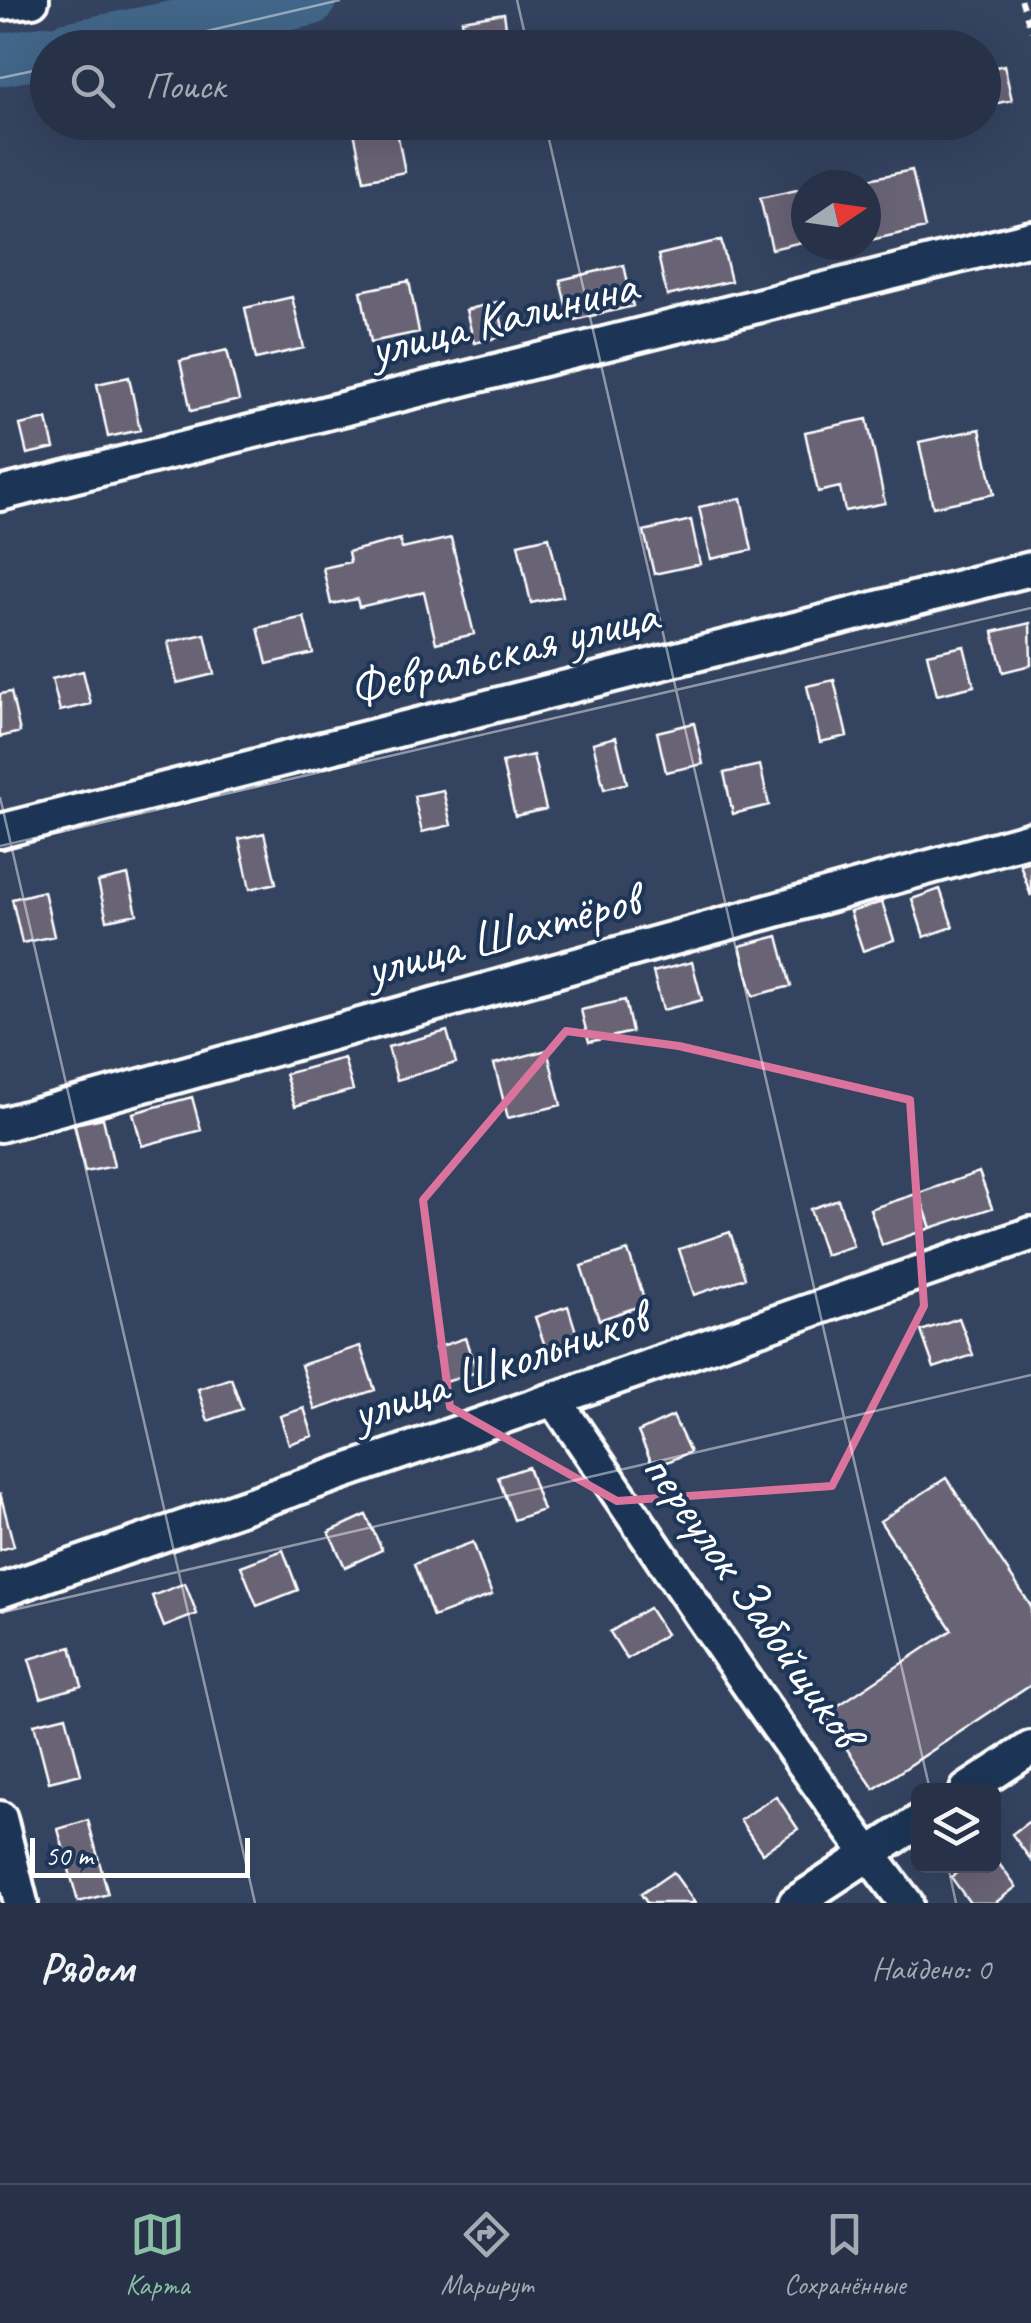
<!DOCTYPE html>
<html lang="ru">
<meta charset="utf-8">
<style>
body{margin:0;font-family:Caveat,sans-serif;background:#2f3a4f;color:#f1f3f6}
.controls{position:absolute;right:30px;bottom:30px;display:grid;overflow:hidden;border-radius:15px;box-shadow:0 10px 40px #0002}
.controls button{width:90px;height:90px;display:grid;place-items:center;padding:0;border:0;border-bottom:2px solid #434d60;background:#273248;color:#f1f3f6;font:50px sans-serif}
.compass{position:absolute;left:791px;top:170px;width:90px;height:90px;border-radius:50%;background:#273248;box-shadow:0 10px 40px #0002;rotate:77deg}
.scale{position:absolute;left:30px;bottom:25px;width:220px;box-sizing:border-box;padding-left:10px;border:5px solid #fff;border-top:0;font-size:28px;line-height:35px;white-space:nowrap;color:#fff;-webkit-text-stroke:8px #1d3557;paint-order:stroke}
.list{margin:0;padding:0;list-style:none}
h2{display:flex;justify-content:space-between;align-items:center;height:130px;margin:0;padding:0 40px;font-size:42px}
h2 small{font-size:32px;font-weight:400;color:#a4aab4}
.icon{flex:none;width:55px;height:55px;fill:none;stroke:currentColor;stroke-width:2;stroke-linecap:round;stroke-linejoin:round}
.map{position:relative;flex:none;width:1031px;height:1903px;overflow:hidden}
.search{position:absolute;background:#273248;box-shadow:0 10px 40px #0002;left:30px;right:30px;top:30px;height:110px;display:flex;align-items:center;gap:25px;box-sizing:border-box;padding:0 35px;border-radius:55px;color:#a4aab4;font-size:38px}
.sheet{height:280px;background:#273248}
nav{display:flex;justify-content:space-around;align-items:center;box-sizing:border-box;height:140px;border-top:2px solid #434d60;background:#273248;font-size:28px;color:#a4aab4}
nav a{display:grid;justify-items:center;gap:5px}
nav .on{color:#8abfa5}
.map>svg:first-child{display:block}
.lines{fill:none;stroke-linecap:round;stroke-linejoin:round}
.river{stroke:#426689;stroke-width:52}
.building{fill:#696476;stroke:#fff;stroke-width:2.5}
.minor-casing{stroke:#fff;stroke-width:40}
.path{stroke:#fff;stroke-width:5;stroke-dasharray:8 8;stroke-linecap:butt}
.minor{stroke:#1d3557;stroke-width:32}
.marked{fill:none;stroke:#da749d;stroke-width:8;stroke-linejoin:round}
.ticks{fill:none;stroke:#fff;stroke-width:2.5;stroke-opacity:0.45}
.labels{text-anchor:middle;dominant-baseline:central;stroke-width:8;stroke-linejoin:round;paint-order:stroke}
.street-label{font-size:50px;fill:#fff;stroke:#1d3557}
</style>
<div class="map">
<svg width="1031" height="1903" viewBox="0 0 1031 1903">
<rect width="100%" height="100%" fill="#344360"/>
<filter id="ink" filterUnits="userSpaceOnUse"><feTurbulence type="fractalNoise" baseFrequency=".01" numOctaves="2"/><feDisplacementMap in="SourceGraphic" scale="20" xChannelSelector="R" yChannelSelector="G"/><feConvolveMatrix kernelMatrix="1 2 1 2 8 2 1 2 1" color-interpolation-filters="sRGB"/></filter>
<g filter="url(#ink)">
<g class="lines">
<path class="river" d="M66,48L310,0
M0,60L48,51"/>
</g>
<path class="building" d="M504,13L509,48H467L462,20Z
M1004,65L1012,100L984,106V70Z
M352,122H395L405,172L364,180Z
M912,170L925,228L866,241V185L850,183Z
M806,188V241L772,249L760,198Z
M721,240L731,281L667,296L658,255Z
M624,265L633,306L570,321L560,280Z
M409,281L419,332L371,342L361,291Z
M292,297L304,348L256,359L245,308Z
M497,302L505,336L474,343L466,310Z
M227,350L239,400L191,411L180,361Z
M129,377L140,430L108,437L97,384Z
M47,419L54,448L27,454L20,425Z
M867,419L885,503L845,511L840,487L818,492L805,432Z
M980,429L994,494L933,507L919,442Z
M741,498L752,550L711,559L699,507Z
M691,520L700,564L654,574L644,531Z
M549,537L563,596L531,603L518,544Z
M451,538L474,634L436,643L424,592L359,607L357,599L331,604L323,568L350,562L348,552L400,539L402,549Z
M304,617L313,653L267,664L258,628Z
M1030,623L1031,665L1003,672L993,632Z
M205,634L214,674L177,683L168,642Z
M964,646L974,686L937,695L927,654Z
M83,671L91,704L60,711L52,679Z
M834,680L847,736L820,742L807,686Z
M11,692L20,732L0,737V694Z
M694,723L703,764L666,772L657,732Z
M616,737L627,783L604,789L593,743Z
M533,755L546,809L515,816L502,762Z
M760,765L769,805L733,814L724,773Z
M443,790L451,825L422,832L414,796Z
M264,833L276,883L250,889L239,839Z
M1031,861V896L1020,864Z
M128,875L137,914L107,920L98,882Z
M940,889L953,927L924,937L912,899Z
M44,891L54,936L22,943L12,899Z
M882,902L894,940L863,951L850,912Z
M778,936L791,986L753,996L740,946Z
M692,962L702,1000L663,1010L653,972Z
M625,1000L632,1032L589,1042L581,1010Z
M447,1031L456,1063L397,1080L388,1047Z
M547,1050L561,1105L508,1118L494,1064Z
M344,1058L353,1090L295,1106L285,1074Z
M192,1097L201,1130L142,1146L133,1113Z
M103,1118L114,1166L85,1172L74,1124Z
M979,1172L992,1208L931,1228L919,1193Z
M919,1193L931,1228L882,1245L870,1209Z
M838,1199L853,1246L825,1255L810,1209Z
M730,1232L745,1278L694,1295L679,1249Z
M628,1251L646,1304L599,1320L581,1266Z
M568,1306L580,1345L548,1355L535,1317Z
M959,1318L973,1355L934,1368L921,1331Z
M465,1338L477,1372L446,1382L435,1348Z
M360,1346L375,1390L315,1410L301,1365Z
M231,1378L242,1409L208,1421L198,1389Z
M304,1408L313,1436L289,1444L280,1416Z
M673,1416L690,1452L654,1468L638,1432Z
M528,1467L543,1510L514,1520L498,1477Z
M946,1478L1031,1606V1685L874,1789L824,1715L952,1630L880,1521Z
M0,1493L14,1546L0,1550Z
M366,1515L382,1550L345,1567L329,1532Z
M473,1542L492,1595L433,1617L414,1564Z
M283,1550L298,1590L257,1606L241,1566Z
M185,1583L197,1614L164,1627L152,1596Z
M649,1608L666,1634L627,1659L610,1632Z
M71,1647L82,1686L41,1698L29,1659Z
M66,1716L81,1774L49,1782L34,1724Z
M776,1796L798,1829L762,1853L740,1820Z
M88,1820L108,1894L78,1902L58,1829Z
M1031,1820V1860L1012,1834Z
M994,1857L1016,1887L995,1903H970L951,1877L966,1866H994Z
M673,1872L695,1903H647L641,1894Z"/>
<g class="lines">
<g class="minor-casing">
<path id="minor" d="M0,3L32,0
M0,494L1031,238
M0,831L1031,569
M0,1125L1031,839
M554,1399C670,1568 782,1741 906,1903
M0,1591L1031,1234
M967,1790L1031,1748
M0,1818L21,1903
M795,1903L918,1822"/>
</g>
<path class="path" d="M1021,0L1031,31"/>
<use href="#minor" class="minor"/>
</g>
</g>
<path class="marked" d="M566,1031L679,1046L910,1100L924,1306L832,1486L617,1501L450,1407L423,1200Z"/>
<path class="ticks" d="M517,0L528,48M134,48L340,0M0,78L48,68M545,122L930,1790M0,797L255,1903M0,846L1031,608M0,1613L1031,1375M948,1866L956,1903"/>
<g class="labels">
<g class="street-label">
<text transform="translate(503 317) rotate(-14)">улица Калинина</text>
<text transform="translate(503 652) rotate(-14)">Февральская улица</text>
<text transform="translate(502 934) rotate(-15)">улица Шахтёров</text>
<text transform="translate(499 1365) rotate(-19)">улица Школьников</text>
<text transform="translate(753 1599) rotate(55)">переулок Забойщиков</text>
</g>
</g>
</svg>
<div class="controls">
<button><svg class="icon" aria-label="layers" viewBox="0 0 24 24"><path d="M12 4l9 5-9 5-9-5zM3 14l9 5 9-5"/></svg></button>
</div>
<svg class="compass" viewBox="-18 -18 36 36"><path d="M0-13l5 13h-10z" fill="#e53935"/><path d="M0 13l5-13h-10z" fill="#a4aab4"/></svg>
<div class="scale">50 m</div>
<div class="search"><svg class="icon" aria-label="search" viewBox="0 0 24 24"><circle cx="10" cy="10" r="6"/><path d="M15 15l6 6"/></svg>Поиск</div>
</div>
<section class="sheet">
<h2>Рядом<small>Найдено: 0</small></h2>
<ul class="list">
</ul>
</section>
<nav>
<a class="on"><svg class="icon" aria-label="map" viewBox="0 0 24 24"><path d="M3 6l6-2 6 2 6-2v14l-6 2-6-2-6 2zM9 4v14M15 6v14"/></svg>Карта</a>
<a><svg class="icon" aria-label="directions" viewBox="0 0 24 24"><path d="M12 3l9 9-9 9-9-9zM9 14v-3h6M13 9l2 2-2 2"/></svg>Маршрут</a>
<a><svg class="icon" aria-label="saved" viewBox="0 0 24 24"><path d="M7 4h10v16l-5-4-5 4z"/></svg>Сохранённые</a>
</nav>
